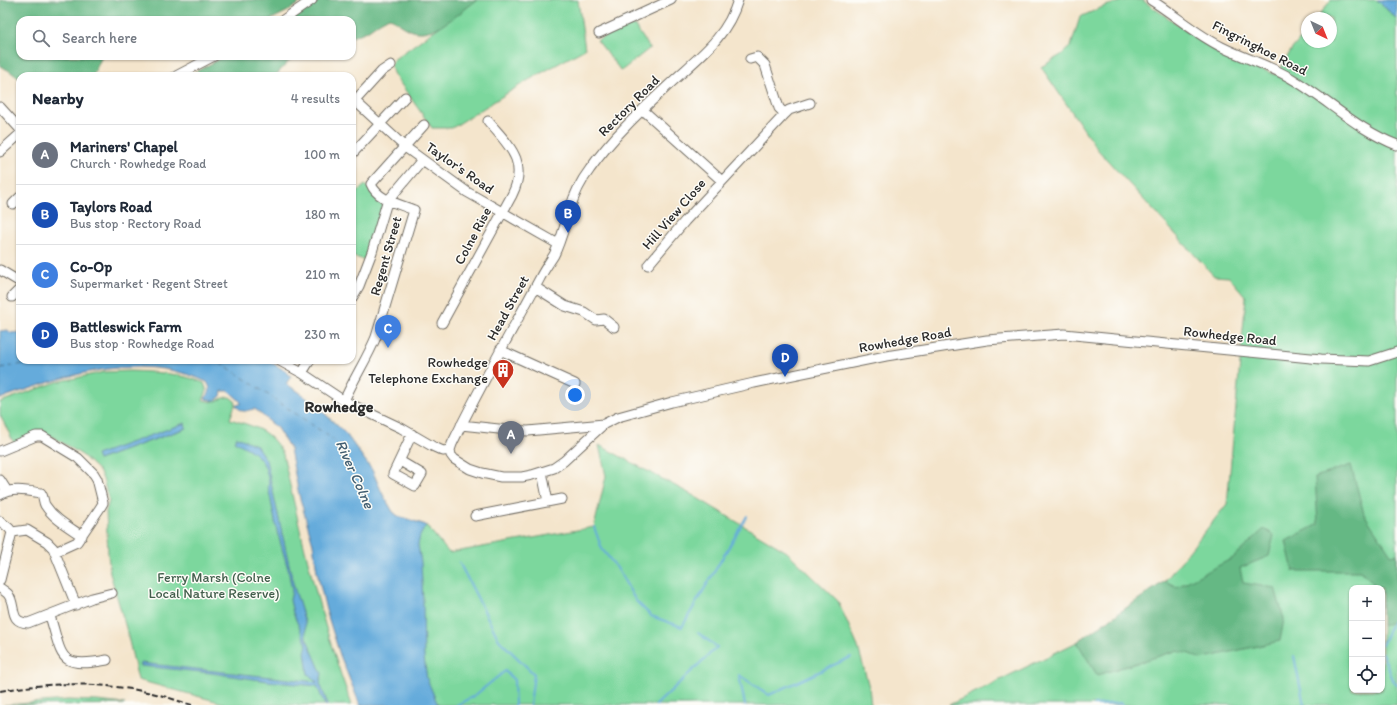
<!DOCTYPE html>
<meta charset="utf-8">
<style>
body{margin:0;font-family:Itim,sans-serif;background:#f6f6f7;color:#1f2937}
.controls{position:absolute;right:12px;bottom:12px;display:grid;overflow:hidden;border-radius:8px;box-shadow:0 1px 3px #0004}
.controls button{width:36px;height:36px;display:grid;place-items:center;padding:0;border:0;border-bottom:1px solid #e0e1e3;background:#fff;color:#1f2937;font:20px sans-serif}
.compass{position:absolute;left:1301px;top:12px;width:36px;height:36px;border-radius:50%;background:#fff;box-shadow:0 1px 3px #0004;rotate:137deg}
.you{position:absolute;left:575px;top:395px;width:14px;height:14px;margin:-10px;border:3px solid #fff;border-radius:50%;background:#1a73e8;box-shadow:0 0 0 6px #1a73e833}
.badge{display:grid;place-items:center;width:26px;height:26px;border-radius:50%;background:#c8321e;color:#fff;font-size:13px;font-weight:700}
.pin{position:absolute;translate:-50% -33px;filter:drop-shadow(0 1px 2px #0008)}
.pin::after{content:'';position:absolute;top:21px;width:14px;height:12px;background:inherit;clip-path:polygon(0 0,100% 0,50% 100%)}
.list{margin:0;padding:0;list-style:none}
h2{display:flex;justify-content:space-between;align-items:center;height:52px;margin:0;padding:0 16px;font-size:17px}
h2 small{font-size:13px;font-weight:400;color:#747a83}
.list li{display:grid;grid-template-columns:26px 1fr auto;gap:12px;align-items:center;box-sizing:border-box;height:60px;padding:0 16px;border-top:1px solid #e0e1e3}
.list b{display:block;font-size:15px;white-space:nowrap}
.list p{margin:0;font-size:13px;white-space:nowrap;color:#747a83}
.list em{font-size:13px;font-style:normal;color:#747a83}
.icon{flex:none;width:22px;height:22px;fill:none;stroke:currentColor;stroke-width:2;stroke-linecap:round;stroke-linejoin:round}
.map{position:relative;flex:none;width:1397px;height:705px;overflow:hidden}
.search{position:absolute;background:#fff;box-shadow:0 1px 3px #0004;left:16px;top:16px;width:340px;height:44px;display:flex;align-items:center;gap:10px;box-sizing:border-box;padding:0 14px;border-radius:12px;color:#747a83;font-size:15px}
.panel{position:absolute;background:#fff;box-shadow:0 1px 3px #0004;left:16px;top:72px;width:340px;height:292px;border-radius:12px}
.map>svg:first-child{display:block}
.green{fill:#7cd79d;stroke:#548164;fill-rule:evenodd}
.forest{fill:#65b884;stroke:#487258}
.water{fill:#65abdb;stroke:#486b83}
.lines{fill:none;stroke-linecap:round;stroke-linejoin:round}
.stream{stroke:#65abdb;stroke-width:2}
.ferry{stroke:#425e71;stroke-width:1;stroke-dasharray:5 4;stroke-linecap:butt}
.minor-casing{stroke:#716c63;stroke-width:11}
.minor{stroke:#fff;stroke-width:9}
.rail{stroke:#2b2b2b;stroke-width:2;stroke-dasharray:6 3;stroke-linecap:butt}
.labels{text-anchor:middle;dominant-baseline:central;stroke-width:3;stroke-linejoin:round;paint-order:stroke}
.street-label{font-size:14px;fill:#2b2b2b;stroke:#fdfcf7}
.poi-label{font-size:14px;fill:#2b2b2b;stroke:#fdfcf7;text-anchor:end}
.park-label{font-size:14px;fill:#435f4d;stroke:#fdfcf7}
.water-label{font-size:15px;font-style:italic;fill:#425e71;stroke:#fdfcf7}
.quarter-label{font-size:16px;font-weight:bold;fill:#2b2b2b;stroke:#fdfcf7}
</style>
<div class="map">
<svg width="1397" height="705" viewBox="0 0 1397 705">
<rect width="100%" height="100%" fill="#fdfcf7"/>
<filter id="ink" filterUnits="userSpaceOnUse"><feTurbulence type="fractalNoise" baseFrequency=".025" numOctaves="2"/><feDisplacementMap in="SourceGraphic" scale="8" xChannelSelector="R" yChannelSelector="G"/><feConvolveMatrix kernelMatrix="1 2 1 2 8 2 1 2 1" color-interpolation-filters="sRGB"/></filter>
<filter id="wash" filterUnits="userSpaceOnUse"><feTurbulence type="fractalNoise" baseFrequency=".012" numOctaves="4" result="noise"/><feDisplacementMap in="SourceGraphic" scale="16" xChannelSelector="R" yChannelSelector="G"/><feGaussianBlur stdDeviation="0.9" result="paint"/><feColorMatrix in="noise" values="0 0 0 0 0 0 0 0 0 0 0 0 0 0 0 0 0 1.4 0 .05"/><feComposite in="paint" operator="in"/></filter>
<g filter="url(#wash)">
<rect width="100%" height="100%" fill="#f4e5cc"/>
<path class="green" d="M477,0H578L585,49L525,82L452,128H432L393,73L391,65L393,60Z
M1127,0H1142L1218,52L1276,75L1292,49L1307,31V42H1331V18H1317L1331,0H1377L1397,19V705H949L1077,642L1165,581L1227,504L1246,297L1229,277L1214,276L1098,150L1041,67L1061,55L1071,46L1080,17L1105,6ZM1352,588H1382V690H1352Z
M628,26H635L650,48L621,71L597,40Z
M365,185L384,201L374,241L364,260L352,256V192H357Z
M232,360H267L287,372L288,374L291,376L286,384L299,392L323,412L346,434L372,470L382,493L393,512L398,516L426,525L449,553L594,527L606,476L599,445L694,496L787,552L838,601L858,647L869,687L871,705H439L438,703V705H406L382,586Z
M130,371C155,372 181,373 204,383L207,391L203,400C220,405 217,397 230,397L236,402L230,419C255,427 269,429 283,454C302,539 321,624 352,705H230L138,680L126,628L110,573L108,554L106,511L109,501L103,479L99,471L82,455L50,435L44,433L14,443L0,415V402L57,382L104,372ZM185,424L186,428L98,460Z
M68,700L97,701L125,704L4,705Z"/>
<path class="forest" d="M0,0H304L288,11L270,20H20V56H102L93,76H20V79L8,70L0,66Z
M320,0H477C460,12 432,40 410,30C403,27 396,21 389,17L380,22L367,31L352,37V20H291Z
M225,56H297L293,57L275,76H188Z
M1351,465L1364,514L1392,556L1397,554V620L1382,626V588H1371L1373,583L1361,571H1293L1286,541L1318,524L1315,477Z
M1264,529L1274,535L1269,556L1240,568L1243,583L1275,588L1284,619L1280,641L1200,659L1190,654L1176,651L1097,675L1077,642L1165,581L1177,587L1233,558Z"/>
<path class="water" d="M1377,0H1397V19L1379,2Z
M8,330L11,333L20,332V360H256L260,362L262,360H267L287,372L288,374L291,376L286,384L299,392L323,412L346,434L372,470L382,493L393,512L398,516L426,525L420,536L418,545L421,562L423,601L424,657L427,679L438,705H360L340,655L326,610L317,572L313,544L299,495L290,449L277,428L255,409C245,410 243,415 236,405L241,404L240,401L229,391H222L221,396L215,401L206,399L205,398C211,393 211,388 207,382C149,355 86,369 29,389C19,392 9,395 0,399V331Z
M185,423L186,428L98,460L96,455Z
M237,437L256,445L266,460L294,587L305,622L306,637L322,674L320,683L328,705H325L317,686L275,682L211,673L141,666L140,663L317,682L308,674L305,652L307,645L293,613L290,600L292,591L288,569L277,531L268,486C270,482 268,478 267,474C264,456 249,449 234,441Z"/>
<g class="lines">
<path class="stream" d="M594,527L602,549L617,568L636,601L651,616L682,627L747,516
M459,562L499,640L534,674L530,705
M1382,645L1397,612
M1382,653L1394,682L1397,685
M1294,656L1304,705
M457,705L474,696L505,671L514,680L515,705
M656,705L717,647L698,633
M745,705L739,675L769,695L851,657
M1094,705L1121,703L1123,705"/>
<path class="ferry" d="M202,360L223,364L340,444
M0,368L47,360"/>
</g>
</g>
<g filter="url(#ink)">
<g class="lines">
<g class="minor-casing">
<path id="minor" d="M738,0C727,37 700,56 673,81C644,108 613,136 590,169C581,181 574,195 570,209C565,224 561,241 554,255C549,263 544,270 540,278C510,334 479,388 452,444L450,450L451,455L454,459L470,469L482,473L501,477H522L532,475L554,468L564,461L604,424L618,417L672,402L754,383L886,356L987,340L1064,334L1321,359L1369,361L1397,352
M1151,0C1175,15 1197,35 1222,47C1246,59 1272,66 1294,80C1329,101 1358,130 1397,145
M283,20L312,0
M599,33L671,0
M750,59L757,57L765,65L779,108L785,114
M176,76L214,56
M355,101L405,147L467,192L558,244
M352,104L382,71L391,65
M0,107L20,129
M643,110L722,181
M0,152L20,134
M352,154L405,97
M13,204L20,197
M648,265L685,221L785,114L789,110L810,103
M0,270L20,282
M535,287L565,306L584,312L596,320L604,319L614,327
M12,297L20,289
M352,298L359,286L372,252L387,202L422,160
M442,323L512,195C529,161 508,145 488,121
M500,350L575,384
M278,360L302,373L344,401L401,428L432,446L443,451L450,450
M302,373L310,360
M344,401C354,378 367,359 376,337L414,210C400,204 377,200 371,184L424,125
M461,425L508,430L528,431L604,424
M0,451L36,436H42L78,458L94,474L97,479L103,503L100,508L77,542L55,552
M400,461L422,474L415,486L393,474L412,434
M542,472L548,502
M0,480L7,491
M0,495C10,487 29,491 41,493C44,497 43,501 45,505C54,519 69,527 82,536
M475,516L562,499
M0,521L9,528L12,532
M0,580L12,532L27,530L47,542L53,548L76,605
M0,588C3,590 6,592 8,594C17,606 8,622 28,623L92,598L112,593
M50,616C63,657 57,669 107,660"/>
</g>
<use href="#minor" class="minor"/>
<path class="rail" d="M0,691C52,681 108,682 160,695C170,698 181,702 192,705"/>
</g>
</g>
<defs>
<g id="building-pin" transform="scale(1.15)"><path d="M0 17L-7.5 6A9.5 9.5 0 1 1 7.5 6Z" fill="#c8321e" stroke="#fdfcf7"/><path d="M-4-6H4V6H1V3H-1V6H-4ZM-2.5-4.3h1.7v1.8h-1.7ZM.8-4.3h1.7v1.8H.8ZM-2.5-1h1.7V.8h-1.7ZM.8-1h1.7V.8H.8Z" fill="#fff"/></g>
</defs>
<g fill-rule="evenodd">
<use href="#building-pin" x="503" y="370"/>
</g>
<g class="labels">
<g class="street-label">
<text transform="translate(1260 48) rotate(27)">Fingringhoe Road</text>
<text transform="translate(629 106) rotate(-45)">Rectory Road</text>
<text transform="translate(460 168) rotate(35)">Taylor's Road</text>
<text transform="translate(674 214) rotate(-49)">Hill View Close</text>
<text transform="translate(473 236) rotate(-62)">Colne Rise</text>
<text transform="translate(386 256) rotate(-74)">Regent Street</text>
<text transform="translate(508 308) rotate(-61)">Head Street</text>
<text transform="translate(1230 336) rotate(6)">Rowhedge Road</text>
<text transform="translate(905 340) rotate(-10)">Rowhedge Road</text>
</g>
<g class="poi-label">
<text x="488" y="362">Rowhedge<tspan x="488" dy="16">Telephone Exchange</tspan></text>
</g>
<g class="park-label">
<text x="214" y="577">Ferry Marsh (Colne<tspan x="214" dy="16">Local Nature Reserve)</tspan></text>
</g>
<g class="water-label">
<text transform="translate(355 474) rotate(66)">River Colne</text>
</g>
<g class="quarter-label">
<text x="339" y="406">Rowhedge</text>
</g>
</g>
</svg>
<div class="controls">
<button>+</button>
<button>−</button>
<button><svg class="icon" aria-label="locate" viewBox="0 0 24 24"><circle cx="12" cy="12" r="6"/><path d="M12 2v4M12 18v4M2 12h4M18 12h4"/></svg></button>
</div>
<svg class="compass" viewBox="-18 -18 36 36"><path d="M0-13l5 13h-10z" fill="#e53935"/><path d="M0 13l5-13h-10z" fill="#747a83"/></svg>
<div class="you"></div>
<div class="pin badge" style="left:511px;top:454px;background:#6b7280">A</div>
<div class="pin badge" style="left:568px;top:233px;background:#1a4fb4">B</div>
<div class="pin badge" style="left:388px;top:348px;background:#3f7fe0">C</div>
<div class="pin badge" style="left:785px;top:377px;background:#1a4fb4">D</div>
<div class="search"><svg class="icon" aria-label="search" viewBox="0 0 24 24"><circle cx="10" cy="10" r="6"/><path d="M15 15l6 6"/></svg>Search here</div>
<section class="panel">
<h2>Nearby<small>4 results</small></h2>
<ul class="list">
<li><span class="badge" style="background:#6b7280">A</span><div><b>Mariners' Chapel</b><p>Church · Rowhedge Road</p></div><em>100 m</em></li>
<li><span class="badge" style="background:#1a4fb4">B</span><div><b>Taylors Road</b><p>Bus stop · Rectory Road</p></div><em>180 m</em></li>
<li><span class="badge" style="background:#3f7fe0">C</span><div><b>Co-Op</b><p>Supermarket · Regent Street</p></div><em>210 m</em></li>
<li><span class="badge" style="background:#1a4fb4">D</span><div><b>Battleswick Farm</b><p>Bus stop · Rowhedge Road</p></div><em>230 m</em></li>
</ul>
</section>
</div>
